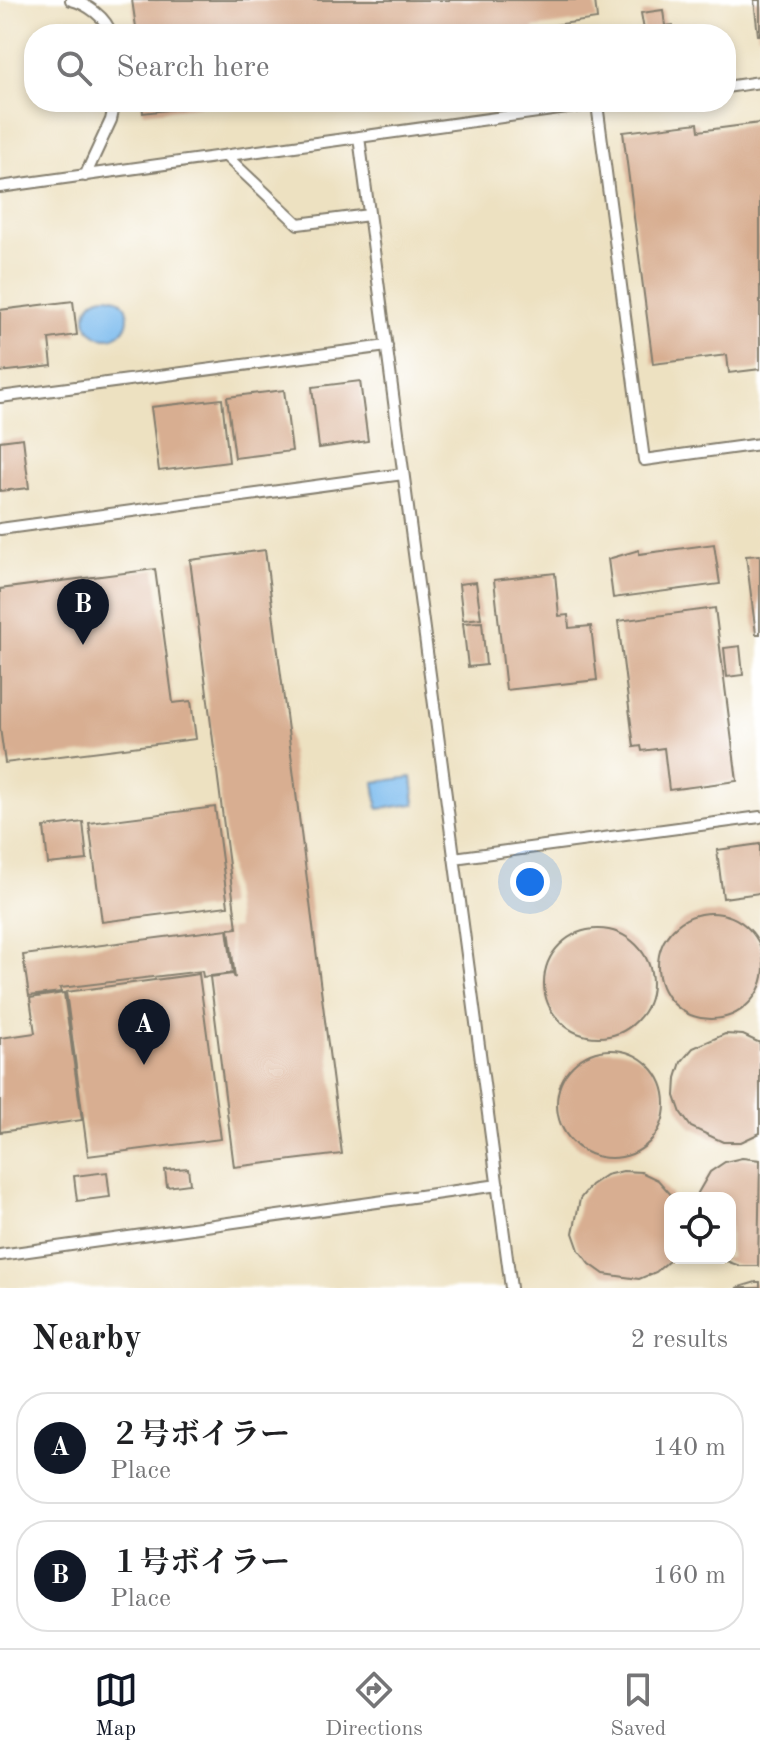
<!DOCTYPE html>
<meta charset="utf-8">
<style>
body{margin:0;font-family:"Old Standard TT","Noto Serif JP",serif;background:#f6f6f6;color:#202124}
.controls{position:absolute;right:24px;bottom:24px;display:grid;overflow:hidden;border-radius:16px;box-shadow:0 4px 12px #0003}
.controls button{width:72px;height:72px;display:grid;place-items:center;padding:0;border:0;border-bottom:2px solid #e0e0e0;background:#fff;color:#202124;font:40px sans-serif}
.you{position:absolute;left:530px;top:882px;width:28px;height:28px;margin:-20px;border:6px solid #fff;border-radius:50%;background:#1a73e8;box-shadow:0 0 0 12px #1a73e833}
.badge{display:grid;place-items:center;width:52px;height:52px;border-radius:50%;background:#111827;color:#fff;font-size:26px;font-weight:700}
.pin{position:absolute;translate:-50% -66px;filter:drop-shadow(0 2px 4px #0008)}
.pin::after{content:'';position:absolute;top:42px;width:28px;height:24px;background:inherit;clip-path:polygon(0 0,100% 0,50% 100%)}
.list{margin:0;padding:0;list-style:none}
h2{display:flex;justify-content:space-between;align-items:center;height:104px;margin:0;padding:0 32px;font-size:34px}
h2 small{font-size:26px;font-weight:400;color:#757577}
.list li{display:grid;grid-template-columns:52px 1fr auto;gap:24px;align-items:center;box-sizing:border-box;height:112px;margin:0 16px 16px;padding:0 16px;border:2px solid #e0e0e0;border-radius:32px}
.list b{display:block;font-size:30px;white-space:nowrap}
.list p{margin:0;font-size:26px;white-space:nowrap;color:#757577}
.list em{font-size:26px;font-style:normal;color:#757577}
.icon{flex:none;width:44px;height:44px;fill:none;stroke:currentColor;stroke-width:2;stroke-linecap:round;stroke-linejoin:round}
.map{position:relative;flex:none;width:760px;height:1288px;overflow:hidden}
.search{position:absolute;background:#fff;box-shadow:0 4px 12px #0003;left:24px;right:24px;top:24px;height:88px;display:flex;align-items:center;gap:20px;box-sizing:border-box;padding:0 28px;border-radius:32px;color:#757577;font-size:30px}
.sheet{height:360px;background:#fff}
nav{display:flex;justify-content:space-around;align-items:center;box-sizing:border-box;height:112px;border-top:2px solid #e0e0e0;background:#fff;font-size:22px;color:#757577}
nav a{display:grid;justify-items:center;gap:4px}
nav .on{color:#111827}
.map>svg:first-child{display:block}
.water{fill:#78b9ed;stroke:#4a6a84;stroke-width:2}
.building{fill:#d8ae91}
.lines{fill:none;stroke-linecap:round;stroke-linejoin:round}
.lane-casing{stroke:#847e6e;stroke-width:14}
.lane{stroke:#fff;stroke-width:10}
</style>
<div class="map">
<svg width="760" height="1288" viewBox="0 0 760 1288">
<rect width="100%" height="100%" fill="#fff"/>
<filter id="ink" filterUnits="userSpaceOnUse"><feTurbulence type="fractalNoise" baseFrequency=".0125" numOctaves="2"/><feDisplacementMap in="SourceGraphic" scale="16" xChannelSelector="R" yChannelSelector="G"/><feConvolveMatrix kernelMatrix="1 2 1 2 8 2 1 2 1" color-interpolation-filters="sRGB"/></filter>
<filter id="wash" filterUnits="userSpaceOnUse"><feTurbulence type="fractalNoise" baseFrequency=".006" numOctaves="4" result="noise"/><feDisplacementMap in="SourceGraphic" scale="32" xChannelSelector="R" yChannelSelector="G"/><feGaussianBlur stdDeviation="1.8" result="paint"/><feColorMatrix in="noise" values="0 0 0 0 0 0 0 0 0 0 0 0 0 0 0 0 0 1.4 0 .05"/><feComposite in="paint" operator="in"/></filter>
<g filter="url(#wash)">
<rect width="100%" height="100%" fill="#ede1c1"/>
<path class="water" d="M86 317a21 21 0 1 1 42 0a21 21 0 1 1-42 0Z
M412,777L415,804L378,809L374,782Z"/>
<g id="blocks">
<path class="building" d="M132,0H595L597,19L533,28L534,34H137Z
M754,0H760V35H758Z
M663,10L665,26L673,25L674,34H639V31L644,30L641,13Z
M142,102H200V106L143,113Z
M698,123L699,131L760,123V369L729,373L727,355L653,364L623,132Z
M73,301L77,335L49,339L52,366L0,372V310Z
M360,381L368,441L319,448L312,387Z
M284,390L292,451L235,458L227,397Z
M222,399L229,462L159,471L151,407Z
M23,438L29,488L0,491V441Z
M714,544L720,584L613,598L608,559L639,550V554Z
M265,550L342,1154L234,1167L210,977L233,974L235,978L229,929L237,928L190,560Z
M760,555V634H756L746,556Z
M155,569L173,703L191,701L196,739L5,763L0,728V589Z
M555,573L559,616L568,615L569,628L591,626L597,680L506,690L494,580Z
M476,582L481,618L463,620L459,584Z
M715,608L737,781L669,790L664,748L642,751L641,746L634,747L618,621Z
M482,622L486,665L468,667L463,623Z
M740,646L743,675L727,677L724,648Z
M215,807L228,906L102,922L89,823Z
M83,822L87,860L48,864L44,827Z
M760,844V893L723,898L717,850Z
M658 966a53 53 0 1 1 106 0a53 53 0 1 1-106 0Z
M544 983a54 54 0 1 1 108 0a54 54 0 1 1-108 0Z
M227,929L233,973L203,977L202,971L60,988L61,992L29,996L23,955Z
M199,974L221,1139L88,1156L66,992Z
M64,993L82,1120L0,1132V1038L35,1033L30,998Z
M725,1034L743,1035L760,1043V1133L741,1142H723L691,1127L681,1113L675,1096L676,1078L681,1062L693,1048Z
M557 1104a54 54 0 1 1 108 0a54 54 0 1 1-108 0Z
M742,1158L760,1160L758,1266H740L718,1258H730V1198H695L710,1172L725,1162Z
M188,1168L190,1184L167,1187L165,1170Z
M623,1171L641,1172L658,1180L674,1198H670V1260L656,1272L639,1279L604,1274L590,1264L579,1250L573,1233L580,1199L591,1185L606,1175Z
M107,1172L110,1197L77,1201L74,1176Z
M756,1282H760V1288H736Z"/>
</g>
</g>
<g filter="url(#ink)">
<use href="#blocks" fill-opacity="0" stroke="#847e6e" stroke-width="2"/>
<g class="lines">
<g class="lane-casing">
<path id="lane" d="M71,0C87,4 106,17 111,34
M726,87L760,82
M597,104L644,460L760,444
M359,137L511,1288
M226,156L298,224L369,215
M85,176L111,120L115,102
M0,187L610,102
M0,397L387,346
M0,529L403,474
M454,858L760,817
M0,1255L498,1185"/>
</g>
<use href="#lane" class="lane"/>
</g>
</g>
</svg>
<div class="controls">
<button><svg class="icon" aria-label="locate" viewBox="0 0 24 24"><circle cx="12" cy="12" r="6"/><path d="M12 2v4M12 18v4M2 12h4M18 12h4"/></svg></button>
</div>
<div class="you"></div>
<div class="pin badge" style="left:144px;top:1065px">A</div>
<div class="pin badge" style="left:83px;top:645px">B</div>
<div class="search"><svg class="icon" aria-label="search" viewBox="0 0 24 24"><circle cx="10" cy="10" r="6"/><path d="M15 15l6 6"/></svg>Search here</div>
</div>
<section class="sheet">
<h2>Nearby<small>2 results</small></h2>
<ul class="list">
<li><span class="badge">A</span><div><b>２号ボイラー</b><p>Place</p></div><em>140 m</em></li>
<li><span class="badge">B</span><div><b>１号ボイラー</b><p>Place</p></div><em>160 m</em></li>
</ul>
</section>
<nav>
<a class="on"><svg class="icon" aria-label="map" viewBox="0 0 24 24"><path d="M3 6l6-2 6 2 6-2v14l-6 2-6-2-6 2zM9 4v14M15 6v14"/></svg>Map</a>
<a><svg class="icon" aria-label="directions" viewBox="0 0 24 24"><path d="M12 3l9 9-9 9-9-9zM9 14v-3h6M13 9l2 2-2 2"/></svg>Directions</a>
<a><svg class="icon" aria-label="saved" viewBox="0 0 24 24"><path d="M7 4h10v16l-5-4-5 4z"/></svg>Saved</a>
</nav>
